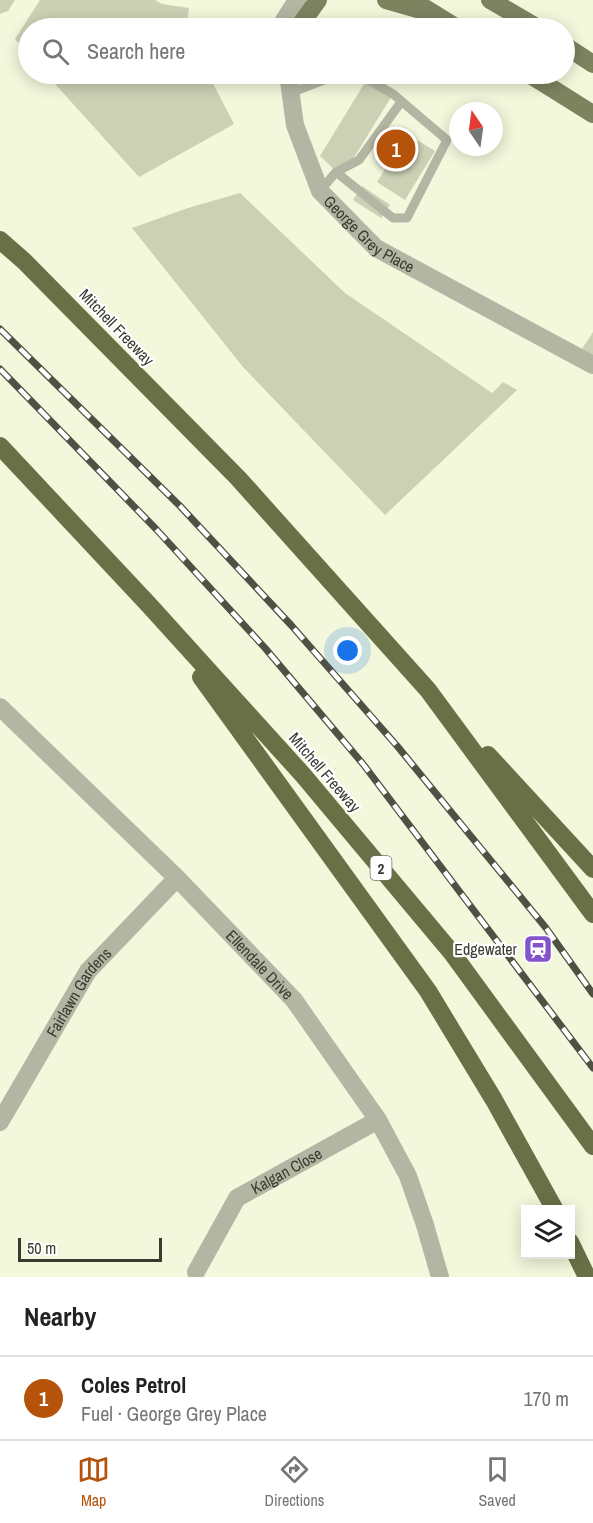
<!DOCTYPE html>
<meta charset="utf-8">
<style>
body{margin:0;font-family:"Archivo Narrow",sans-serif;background:#f6f6f6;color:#222}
.controls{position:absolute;right:18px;bottom:18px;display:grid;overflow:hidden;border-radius:0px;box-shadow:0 3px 15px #0003}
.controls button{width:54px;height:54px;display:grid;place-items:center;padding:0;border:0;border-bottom:2px solid #e0e0e0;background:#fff;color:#222;font:30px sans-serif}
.compass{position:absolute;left:449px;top:102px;width:54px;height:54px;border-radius:50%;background:#fff;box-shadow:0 3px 15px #0003;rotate:347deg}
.scale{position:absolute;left:18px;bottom:15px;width:144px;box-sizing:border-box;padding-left:6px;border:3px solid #3a3b30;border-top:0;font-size:16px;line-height:21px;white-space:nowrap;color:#3a3b30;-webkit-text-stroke:4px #fff;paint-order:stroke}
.you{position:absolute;left:348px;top:651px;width:21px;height:21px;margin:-15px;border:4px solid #fff;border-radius:50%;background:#1a73e8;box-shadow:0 0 0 9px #1a73e833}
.badge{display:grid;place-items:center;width:39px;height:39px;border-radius:50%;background:#b45309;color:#fff;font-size:20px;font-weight:700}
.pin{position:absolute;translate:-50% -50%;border:3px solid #fff;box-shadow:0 2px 6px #0006}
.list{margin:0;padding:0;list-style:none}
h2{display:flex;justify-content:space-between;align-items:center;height:78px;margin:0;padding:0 24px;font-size:26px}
h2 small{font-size:20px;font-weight:400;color:#767676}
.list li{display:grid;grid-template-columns:39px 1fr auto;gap:18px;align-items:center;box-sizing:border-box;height:84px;padding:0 24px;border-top:2px solid #e0e0e0}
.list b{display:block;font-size:22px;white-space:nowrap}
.list p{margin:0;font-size:20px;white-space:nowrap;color:#767676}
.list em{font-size:20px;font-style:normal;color:#767676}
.icon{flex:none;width:33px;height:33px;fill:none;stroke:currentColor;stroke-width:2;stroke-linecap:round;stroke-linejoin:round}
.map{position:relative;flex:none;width:593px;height:1277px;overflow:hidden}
.search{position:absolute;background:#fff;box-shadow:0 3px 15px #0003;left:18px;right:18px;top:18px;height:66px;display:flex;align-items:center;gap:15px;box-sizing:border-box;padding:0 21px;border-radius:33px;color:#767676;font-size:22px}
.sheet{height:162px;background:#fff}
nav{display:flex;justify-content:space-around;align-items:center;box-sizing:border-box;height:84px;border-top:2px solid #e0e0e0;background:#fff;font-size:16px;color:#767676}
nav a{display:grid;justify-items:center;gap:3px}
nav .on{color:#b45309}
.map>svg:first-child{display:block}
.building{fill:#ccd1b5}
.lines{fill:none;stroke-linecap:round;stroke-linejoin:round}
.lane{stroke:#b3b6a3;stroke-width:9}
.street{stroke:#b3b6a3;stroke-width:18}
.primary{stroke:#7d835f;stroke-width:18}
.highway{stroke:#6a7046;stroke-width:18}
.rail-casing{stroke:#505144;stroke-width:7}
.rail{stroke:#fff;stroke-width:4.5;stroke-dasharray:14;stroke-linecap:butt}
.labels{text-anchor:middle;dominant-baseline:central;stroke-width:4.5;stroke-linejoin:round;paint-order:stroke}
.shield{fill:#fff;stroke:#75766e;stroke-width:1.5}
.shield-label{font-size:15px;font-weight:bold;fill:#3a3b30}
.street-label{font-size:16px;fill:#3a3b30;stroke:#fff}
.poi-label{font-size:16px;fill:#3a3b30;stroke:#fff;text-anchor:end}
</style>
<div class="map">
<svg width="593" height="1277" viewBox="0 0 593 1277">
<rect width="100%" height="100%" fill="#f3f7db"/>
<path class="building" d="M0,0H15L8,11L0,14Z
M40,0H155L162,4L189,8L186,28H28V54L15,39Z
M46,74H208L234,124L139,177Z
M367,79L393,94L342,177L320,156Z
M407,134L435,151L405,200L377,182Z
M362,186L390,205L381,218L353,200Z
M240,193L345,293L492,393L503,382L517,390L385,515L243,367L132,228L188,208Z
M593,332V356L582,349Z"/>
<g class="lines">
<path class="lane" d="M290,93L340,74
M336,172L359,160L401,102
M320,191L336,172L393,218H407L447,140L393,94L359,74"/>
<g class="street">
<path d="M281,25L297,0"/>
<path id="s1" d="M288,74L295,125L320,191L376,248L593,365"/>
<path id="s2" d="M0,707L177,878L294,1000L378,1120L408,1176L425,1225L440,1277"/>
<path id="s3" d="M0,1122L88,971L177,878"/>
<path id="s4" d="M196,1272L237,1198L378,1120"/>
</g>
<path class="primary" d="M386,0L421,10
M412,0L457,28
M490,0L538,28
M298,28L318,0
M564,45L593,64
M529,74L593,114"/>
<path class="highway" d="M0,240L24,261L238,478L428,690L593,914
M0,446L149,605L303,775L452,953L593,1146
M201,677L428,991L494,1100L555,1210
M488,755L593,869
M570,1242L587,1277"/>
<g class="rail-casing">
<path id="rail" d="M0,329L180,506L291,625L398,747L546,928L593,994
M0,369L156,529L265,648L363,764L593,1068"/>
</g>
<use href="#rail" class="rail"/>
</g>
<defs>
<g id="station-square" transform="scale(1.5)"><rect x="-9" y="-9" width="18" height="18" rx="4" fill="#8353cc" stroke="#fff"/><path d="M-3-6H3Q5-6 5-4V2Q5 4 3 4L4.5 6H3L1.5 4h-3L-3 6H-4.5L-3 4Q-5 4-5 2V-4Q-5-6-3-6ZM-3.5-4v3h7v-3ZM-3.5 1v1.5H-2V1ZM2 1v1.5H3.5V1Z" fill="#fff"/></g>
</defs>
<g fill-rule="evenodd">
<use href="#station-square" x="538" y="949"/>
</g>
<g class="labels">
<rect class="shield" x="370.5" y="856" width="21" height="24" rx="4.5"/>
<g class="shield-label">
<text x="381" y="868">2</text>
</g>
<g class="street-label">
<text stroke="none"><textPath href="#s1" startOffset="188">George Grey Place</textPath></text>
<text transform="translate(117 327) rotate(46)">Mitchell Freeway</text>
<text transform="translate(325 772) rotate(49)">Mitchell Freeway</text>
<text stroke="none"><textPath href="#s2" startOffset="366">Ellendale Drive</textPath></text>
<text stroke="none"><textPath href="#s3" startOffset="152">Fairlawn Gardens</textPath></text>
<text stroke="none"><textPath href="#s4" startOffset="141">Kalgan Close</textPath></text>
</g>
<g class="poi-label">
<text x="517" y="949">Edgewater</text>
</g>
</g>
</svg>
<div class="controls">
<button><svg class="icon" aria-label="layers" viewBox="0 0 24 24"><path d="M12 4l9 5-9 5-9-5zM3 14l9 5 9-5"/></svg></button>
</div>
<svg class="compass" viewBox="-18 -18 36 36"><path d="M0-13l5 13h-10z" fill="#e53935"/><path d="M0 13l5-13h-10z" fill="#767676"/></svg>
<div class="scale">50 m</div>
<div class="you"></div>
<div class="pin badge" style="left:396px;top:149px">1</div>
<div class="search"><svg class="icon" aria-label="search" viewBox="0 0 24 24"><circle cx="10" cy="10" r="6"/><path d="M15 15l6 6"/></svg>Search here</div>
</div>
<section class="sheet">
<h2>Nearby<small></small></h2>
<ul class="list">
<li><span class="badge">1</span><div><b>Coles Petrol</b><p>Fuel · George Grey Place</p></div><em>170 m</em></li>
</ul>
</section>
<nav>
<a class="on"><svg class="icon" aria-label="map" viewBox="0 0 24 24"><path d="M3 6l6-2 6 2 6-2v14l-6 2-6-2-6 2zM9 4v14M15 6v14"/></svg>Map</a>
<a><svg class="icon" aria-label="directions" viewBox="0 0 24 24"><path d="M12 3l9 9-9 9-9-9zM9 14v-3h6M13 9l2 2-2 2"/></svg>Directions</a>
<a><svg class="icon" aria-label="saved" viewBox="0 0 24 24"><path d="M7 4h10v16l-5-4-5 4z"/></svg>Saved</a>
</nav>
